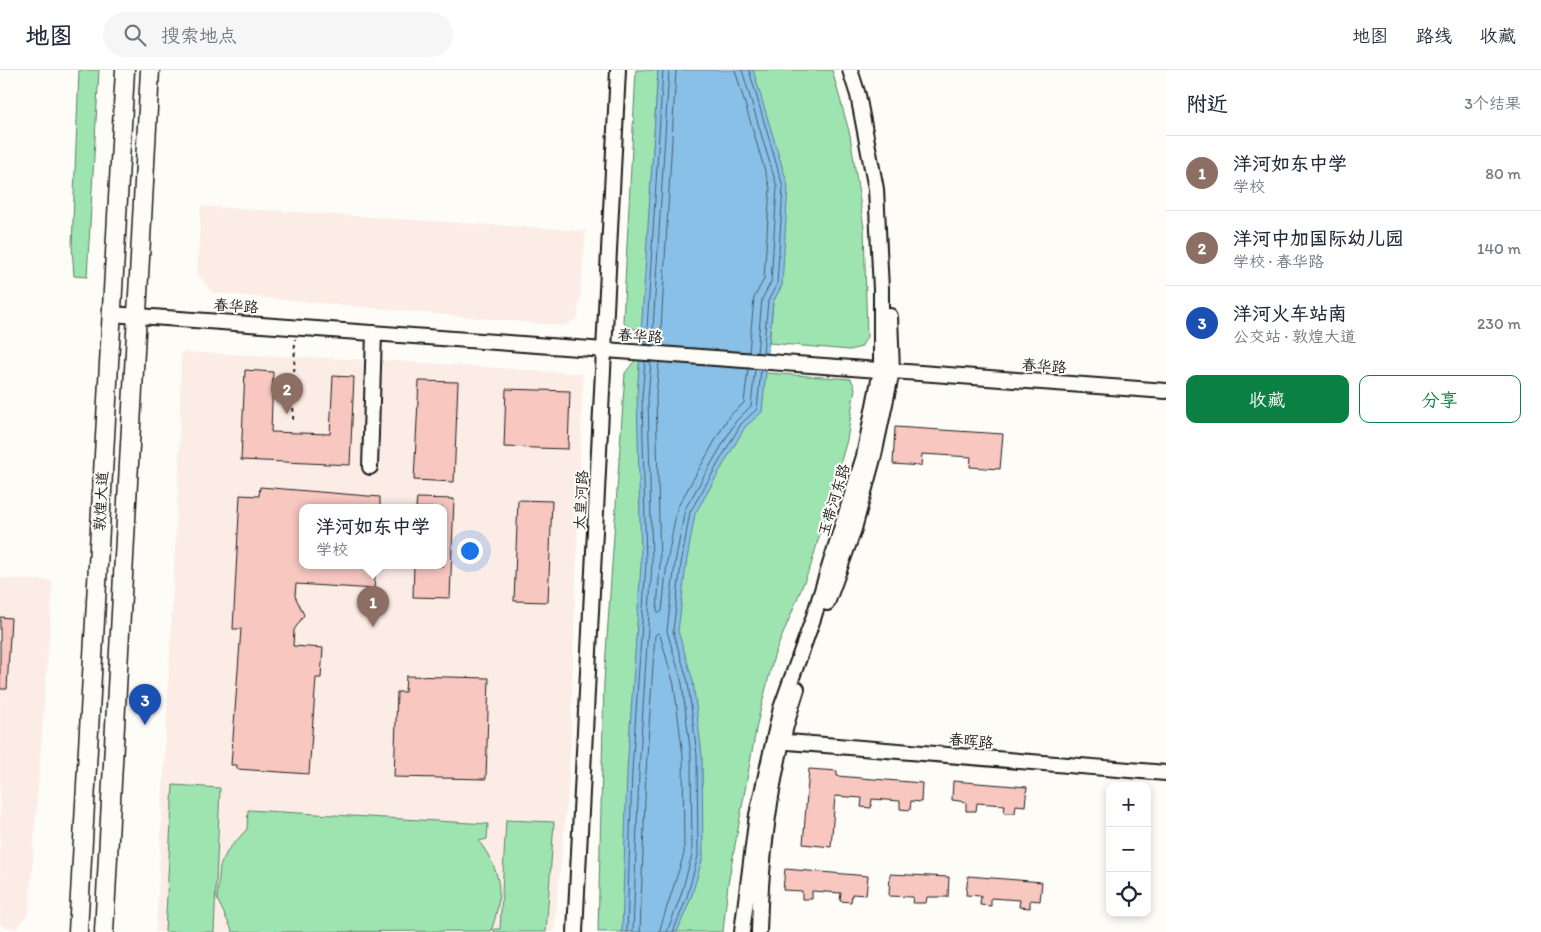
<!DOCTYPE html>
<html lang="zh">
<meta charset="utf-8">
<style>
body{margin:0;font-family:Itim,"LXGW WenKai TC",sans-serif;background:#f6f6f7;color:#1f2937}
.controls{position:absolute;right:15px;bottom:15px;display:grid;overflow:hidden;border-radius:10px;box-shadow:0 2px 8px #0003}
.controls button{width:45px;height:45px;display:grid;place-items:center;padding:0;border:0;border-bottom:1px solid #e0e1e3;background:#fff;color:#1f2937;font:25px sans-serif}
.you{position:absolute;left:469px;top:480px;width:18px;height:18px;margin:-12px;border:4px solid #fff;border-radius:50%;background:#1a73e8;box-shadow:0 0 0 8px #1a73e833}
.badge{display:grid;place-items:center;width:32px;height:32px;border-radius:50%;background:#0b8043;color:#fff;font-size:16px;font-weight:700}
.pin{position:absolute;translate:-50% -41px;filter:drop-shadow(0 1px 2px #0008)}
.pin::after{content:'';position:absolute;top:26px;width:18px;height:15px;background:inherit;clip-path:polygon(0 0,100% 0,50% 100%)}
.popup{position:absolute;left:299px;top:434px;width:148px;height:65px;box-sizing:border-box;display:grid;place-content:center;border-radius:10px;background:#fff;filter:drop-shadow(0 1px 4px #0005);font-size:16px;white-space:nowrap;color:#747a83}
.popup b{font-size:19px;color:#1f2937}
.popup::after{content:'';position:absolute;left:50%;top:100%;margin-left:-10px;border:10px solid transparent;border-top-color:#fff}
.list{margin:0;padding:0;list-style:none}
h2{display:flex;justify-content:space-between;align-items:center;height:65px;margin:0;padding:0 20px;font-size:21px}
h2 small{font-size:16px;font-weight:400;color:#747a83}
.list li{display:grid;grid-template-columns:32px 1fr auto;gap:15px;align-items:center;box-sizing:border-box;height:75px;padding:0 20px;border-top:1px solid #e0e1e3}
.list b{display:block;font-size:19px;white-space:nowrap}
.list p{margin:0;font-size:16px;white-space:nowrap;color:#747a83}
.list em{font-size:16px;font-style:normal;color:#747a83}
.actions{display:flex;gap:10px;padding:15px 20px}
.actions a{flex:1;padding:11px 0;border:1px solid #0b8043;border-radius:10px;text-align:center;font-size:18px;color:#0b8043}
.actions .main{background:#0b8043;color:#fff}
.icon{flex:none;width:28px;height:28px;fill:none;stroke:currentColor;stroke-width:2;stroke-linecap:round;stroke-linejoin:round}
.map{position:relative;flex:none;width:1166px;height:862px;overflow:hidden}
header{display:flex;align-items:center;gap:30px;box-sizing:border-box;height:70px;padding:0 25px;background:#fff;border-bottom:1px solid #e0e1e3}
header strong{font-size:24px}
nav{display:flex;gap:28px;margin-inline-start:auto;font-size:18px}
.search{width:350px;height:45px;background:#f6f6f7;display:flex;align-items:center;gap:12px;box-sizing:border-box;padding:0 18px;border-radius:28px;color:#747a83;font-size:19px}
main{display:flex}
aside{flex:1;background:#fff}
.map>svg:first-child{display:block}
.built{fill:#fbece6;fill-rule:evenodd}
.green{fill:#9ee4b1;stroke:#5d8066}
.water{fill:#89c0e7;stroke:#5d7e96}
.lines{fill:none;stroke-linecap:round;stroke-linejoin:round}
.shore{stroke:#485e6d;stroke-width:1}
.building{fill:#f7c7c0;stroke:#1c1c1c}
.minor-casing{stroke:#1c1c1c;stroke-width:18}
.major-casing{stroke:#1c1c1c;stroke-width:21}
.path{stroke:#1c1c1c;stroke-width:2;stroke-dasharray:4 4;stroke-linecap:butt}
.minor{stroke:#fdfcf7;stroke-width:14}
.major{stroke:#fdfcf7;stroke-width:18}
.labels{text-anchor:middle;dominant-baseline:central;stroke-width:4;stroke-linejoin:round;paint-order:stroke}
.street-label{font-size:15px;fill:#1c1c1c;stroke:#fdfcf7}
</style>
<header>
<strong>地图</strong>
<div class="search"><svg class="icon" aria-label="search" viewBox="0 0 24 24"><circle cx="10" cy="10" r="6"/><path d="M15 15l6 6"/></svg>搜索地点</div>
<nav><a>地图</a><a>路线</a><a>收藏</a></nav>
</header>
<main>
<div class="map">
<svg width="1166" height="862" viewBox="0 0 1166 862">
<rect width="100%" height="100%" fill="#fdfcf7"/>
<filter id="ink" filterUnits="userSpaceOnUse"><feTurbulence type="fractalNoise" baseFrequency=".02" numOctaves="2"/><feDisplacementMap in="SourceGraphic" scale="10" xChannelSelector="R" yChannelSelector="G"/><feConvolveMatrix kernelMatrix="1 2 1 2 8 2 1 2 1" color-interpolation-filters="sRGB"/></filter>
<g filter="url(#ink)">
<path class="built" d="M201,136L586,161L578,248L565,256L213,223L197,203Z
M181,282L396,291L583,304L569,709L554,862H156L179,397ZM303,438H443V496H303Z
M0,508L53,511L29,842L16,859L0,855Z"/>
<path class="green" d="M79,0H99L87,207L74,206L72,176Z
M636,0H658L642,262L627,256L623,252Z
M753,0H832L850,65L864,158L867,267L861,277L850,280L769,273L773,232L782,215Z
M636,289L766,303L851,309L855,318L847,370L811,495L774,586L757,654L728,814L723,862H598L604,612L625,303Z
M173,715L220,718L214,862H165Z
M248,740L488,754L487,769L479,771C502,803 504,824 491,861L233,862L217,829L220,796L228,780L247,759Z
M506,750L554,752L546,862H494V859H500Z"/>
<path class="water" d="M658,0H753L788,116L782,215L773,232L762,342L745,357L695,444L686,495L678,561L693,611L702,685L703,787L691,828L677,862H622L627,701L641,494L637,326Z"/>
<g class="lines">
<path class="shore" d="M735,0L770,118L764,209L754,228L749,282
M742,0L777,117L771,212L762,229L757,283
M749,0L783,117L777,214L768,231L763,283
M646,275L663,0
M652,275L669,0
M660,276L676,0
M659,292L656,327L660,493L657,541L659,543L662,541L667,492L677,438L729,346L744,333L748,299
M627,862L632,701L646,494L642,327L645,291
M633,862L639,702L652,494L648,327L651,292
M640,862L646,702L655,565L658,563L660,565L674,615L683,686L684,784L659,862
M667,862L681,825L692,785L691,686L682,613L667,561L675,493L685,439L736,351L751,336L755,299
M673,862L687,827L698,786L697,685L688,612L673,561L681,494L690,442L741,354L757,339L761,300"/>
</g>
<path class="building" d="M245,300L273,302L271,362L330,364L333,306L354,307L350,395L241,390Z
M419,311L458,312L454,412L414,410Z
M506,319L570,321L568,379L504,377Z
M895,357L1003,364L1000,399L970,397L971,387L922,384L921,396L893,394Z
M260,417L380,427V438H303V496H376L374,519L296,514L295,526L304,545L294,560L293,576L323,578L321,608H316L309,704L237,699V695H231L241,559H233L240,425L259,426Z
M417,428L454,429L450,528L413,527L414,496H443V438H416Z
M518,430L552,431L548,532L514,531Z
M0,547L11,548L7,619H0Z
M406,606L489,608L486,709L394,707L397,622H405Z
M809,699L837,701V706L922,713L921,732L911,731L910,740L900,739V731L872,729L871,738L861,737L862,728L835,726L831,777L803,774Z
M953,711L1027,717L1025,736L1016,735L1015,743H1004L1005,735L977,733L976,741H966V732L952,730Z
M785,799L868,806L866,825L852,824L851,832L840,831L841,823L812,821V829H802V821L783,820Z
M890,804L949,807L948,827H927L926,833H912L913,827L889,826Z
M968,806L1042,812L1040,831L1030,830V838L1019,837L1020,830L991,828V836L980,835L981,826L966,825Z"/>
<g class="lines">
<g class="minor-casing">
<path id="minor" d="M111,244L1166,321
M370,397L374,263
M827,533L854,459L874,385L892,301L890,246
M776,671L1166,703
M575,862L618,0
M742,862L757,745L781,638L813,549L864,386L881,300V219L876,119L858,25L850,0
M759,862C761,780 771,697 797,619"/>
</g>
<g class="major-casing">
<path id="major" d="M78,862L125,0
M104,862L150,0"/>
</g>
<path class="path" d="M293,350L295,269"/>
<use href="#minor" class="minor"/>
<use href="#major" class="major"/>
</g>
</g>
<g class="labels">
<g class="street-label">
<text transform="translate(236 236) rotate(4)">春华路</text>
<text transform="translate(640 266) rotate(4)">春华路</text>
<text transform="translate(1044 296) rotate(4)">春华路</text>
<text transform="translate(581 430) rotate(-87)">太皇河路</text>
<text transform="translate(834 430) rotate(-73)">玉带河东路</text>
<text transform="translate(101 431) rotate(-87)">敦煌大道</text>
<text transform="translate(971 671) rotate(5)">春晖路</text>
</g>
</g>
</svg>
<div class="controls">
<button>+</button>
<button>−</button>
<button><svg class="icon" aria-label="locate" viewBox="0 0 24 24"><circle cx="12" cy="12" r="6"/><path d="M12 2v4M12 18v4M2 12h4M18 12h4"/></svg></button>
</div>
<div class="you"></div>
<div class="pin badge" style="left:373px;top:557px;background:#8d6e63">1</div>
<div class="popup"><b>洋河如东中学</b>学校</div>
<div class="pin badge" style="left:287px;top:344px;background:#8d6e63">2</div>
<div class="pin badge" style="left:145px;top:655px;background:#1a4fb4">3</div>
</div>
<aside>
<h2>附近<small>3个结果</small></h2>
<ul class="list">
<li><span class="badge" style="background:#8d6e63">1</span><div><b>洋河如东中学</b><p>学校</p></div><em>80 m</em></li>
<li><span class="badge" style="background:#8d6e63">2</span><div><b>洋河中加国际幼儿园</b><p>学校 · 春华路</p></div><em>140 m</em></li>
<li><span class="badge" style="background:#1a4fb4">3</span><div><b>洋河火车站南</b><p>公交站 · 敦煌大道</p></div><em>230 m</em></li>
</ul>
<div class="actions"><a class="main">收藏</a><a>分享</a></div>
</aside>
</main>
